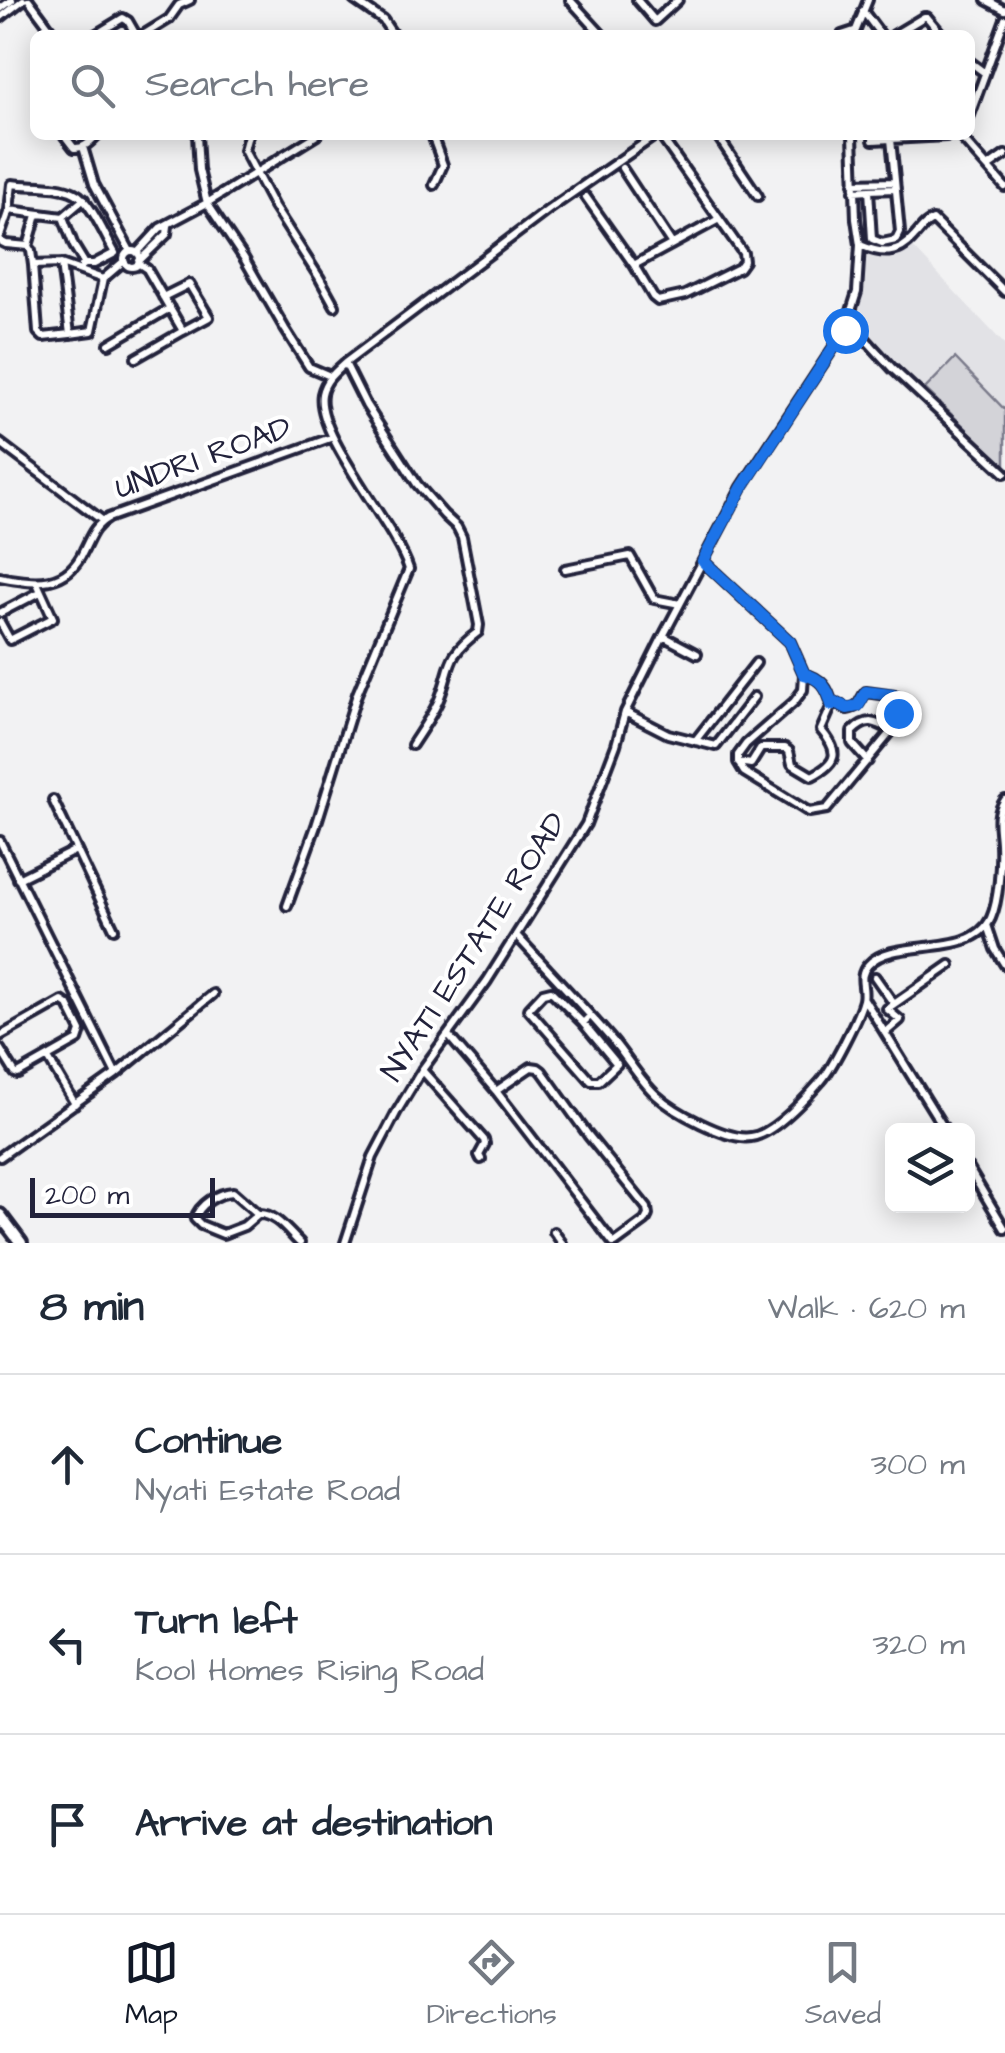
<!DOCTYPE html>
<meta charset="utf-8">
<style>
body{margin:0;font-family:"Architects Daughter",sans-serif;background:#f2f2f3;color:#1f2937}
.controls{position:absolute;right:30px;bottom:30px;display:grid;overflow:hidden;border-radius:15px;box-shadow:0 5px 25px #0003}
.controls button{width:90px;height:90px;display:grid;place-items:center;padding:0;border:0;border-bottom:2px solid #e0e1e3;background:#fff;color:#1f2937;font:50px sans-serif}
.scale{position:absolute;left:30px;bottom:25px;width:185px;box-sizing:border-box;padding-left:10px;border:5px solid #22223b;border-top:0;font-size:28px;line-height:35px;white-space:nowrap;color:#22223b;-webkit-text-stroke:8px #fff;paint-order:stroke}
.stop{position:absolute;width:30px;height:30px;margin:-22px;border:8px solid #1a73e8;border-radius:50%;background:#fff}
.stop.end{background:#1a73e8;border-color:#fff;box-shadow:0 2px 10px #0008}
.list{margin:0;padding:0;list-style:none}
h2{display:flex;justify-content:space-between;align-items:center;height:130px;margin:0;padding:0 40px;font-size:42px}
h2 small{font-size:32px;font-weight:400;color:#747a83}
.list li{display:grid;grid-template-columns:65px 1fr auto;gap:30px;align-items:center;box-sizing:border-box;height:180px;padding:0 40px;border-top:2px solid #e0e1e3}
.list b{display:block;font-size:38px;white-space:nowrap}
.list p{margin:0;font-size:32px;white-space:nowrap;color:#747a83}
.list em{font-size:32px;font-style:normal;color:#747a83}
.icon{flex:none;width:55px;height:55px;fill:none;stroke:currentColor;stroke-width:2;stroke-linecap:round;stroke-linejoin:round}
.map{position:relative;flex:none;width:1005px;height:1243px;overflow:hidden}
.search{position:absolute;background:#fff;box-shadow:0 5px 25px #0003;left:30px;right:30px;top:30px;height:110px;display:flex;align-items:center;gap:25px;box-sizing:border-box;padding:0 35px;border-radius:15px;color:#747a83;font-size:38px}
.sheet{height:670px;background:#fff}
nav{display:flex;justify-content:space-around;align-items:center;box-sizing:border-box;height:140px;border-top:2px solid #e0e1e3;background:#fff;font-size:28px;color:#747a83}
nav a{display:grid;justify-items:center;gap:5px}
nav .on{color:#111827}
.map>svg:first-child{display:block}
.built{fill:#e2e2e6}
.green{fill:#d3d3d8;stroke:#7a7a8a;stroke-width:2.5}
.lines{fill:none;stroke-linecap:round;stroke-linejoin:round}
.minor-casing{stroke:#22223b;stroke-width:14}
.trunk-casing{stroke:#22223b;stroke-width:18}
.minor{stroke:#fff;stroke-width:6}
.trunk{stroke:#fff;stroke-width:10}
.route{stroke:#1a73e8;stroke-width:12}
.labels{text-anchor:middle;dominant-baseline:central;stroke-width:8;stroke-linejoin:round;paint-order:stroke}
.street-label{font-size:32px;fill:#22223b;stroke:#fff}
</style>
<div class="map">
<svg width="1005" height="1243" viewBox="0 0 1005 1243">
<rect width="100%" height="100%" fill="#f2f2f3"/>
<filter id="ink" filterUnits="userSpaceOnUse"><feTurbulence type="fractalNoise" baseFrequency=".01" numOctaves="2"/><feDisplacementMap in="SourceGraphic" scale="20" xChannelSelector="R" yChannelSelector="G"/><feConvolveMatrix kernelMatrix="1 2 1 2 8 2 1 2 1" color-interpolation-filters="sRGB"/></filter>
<g filter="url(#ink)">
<path class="built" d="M911,245L1005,345V466L851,318L863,251L878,257H887Z"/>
<path class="green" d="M955,358L1005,410V466L925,389Z"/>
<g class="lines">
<g class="minor-casing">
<path id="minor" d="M29,0L55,35
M354,0L383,20L393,35
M570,0L602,35
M637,0L655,21L678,0
M986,0L1005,10
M0,9L12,0
M863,11L881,35
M0,18L23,0
M95,35L123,18L128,21L136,35
M143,35L169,19L179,5L190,0
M842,35L854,31
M854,35L868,0
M894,35L924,17H927L942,35
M970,62L985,73
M970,115L1005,19
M64,135L74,148C84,149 90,142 97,135
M197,135L199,170L207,203L244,258L285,329L309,367L330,376
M248,135L244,150L247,156L274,207L319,277L335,306
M432,135L443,165L434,185
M717,135L758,196
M959,135L1005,187
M873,140L891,139
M83,147L94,184L130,251
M988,167L1005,155
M622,168L672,244
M854,183L894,182
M869,190L895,189
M854,191L869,190L872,239L882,243L896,240L900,232L891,139L946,136
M586,197L634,265L653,297L658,301L685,295L739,268L744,261L743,253L660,135
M9,210L63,217L84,199
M63,217L74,246L85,264L82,266
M0,236L9,210L12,184C32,187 57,184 75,193C90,200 106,238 115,253L94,264H85
M0,241L6,244L28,246
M860,245C881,254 898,256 914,237C922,229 923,224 933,220L1005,292
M124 259a8 8 0 1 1 16 0a8 8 0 1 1-16 0Z
M137,253L160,228L207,203L317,135
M139,261L167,234L168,226
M61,264L70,334L92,331L103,279L124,261
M33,265L31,251L28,246L37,215
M634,265L719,219
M163,297L189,284L209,317L183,331
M849,321L892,368L1005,473
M70,334L43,337L38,332L33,265L61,264L103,279
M109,344L170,308
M136,358L183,331L147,269L138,263
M345,363L366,405L417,484L444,515L457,527L462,537L479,625L478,632C443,658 453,667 438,702C431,717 421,731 412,745
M0,443L103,521
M703,561L790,642L804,674L803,690L794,702L746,744L738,755V762L744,772L809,812L827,809L903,717L898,713L895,696L866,692C858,701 863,706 847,709L837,703L832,705L821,730C840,752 838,763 812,776L792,764L789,751L785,748H761L751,764L738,762
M565,569L630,556L654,599L680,604
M0,577C35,584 67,588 84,550C91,536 94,526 108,518L333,437
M0,613L40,592
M0,622L10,640L53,618L37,583
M663,636L697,654
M804,674C821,678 828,688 832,705
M625,712L668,734L716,746L754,697
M695,741L756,663
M868,761L852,743V732C867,717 875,721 892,731
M53,800L114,929
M0,841L116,1074L0,1157
M18,879L76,850
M287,906L316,826L357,694L409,569C395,525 315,435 322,394C325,380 335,372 345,363L548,210L656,135
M987,925L995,949L1005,965
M516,935C548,970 582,1005 613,1041C628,1059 639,1079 656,1095C673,1111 727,1141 751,1137C773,1135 807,1097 821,1081C832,1069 859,1016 863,1000C866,987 857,977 868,965C893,936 972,960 991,918C999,900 1001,863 1000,843C999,826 995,815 1005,800
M875,977L894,1004
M864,999L945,1130
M583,1023L551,991L543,993L528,1009L591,1081H599L617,1064L583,1023L590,1016
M885,1033L900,1020L887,1009L950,965
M448,1035L496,1091L613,1243
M0,1036L62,1001L68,1005L81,1031L78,1040L18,1074L15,1073L0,1049
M48,1058L75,1104
M422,1070L484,1140L485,1144L479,1155L481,1159
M116,1074L213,994
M496,1091L531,1067L538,1068L542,1071L588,1135L647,1208L648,1215L645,1221L615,1243
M968,1167L1005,1229
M258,1214L244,1226L223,1234L201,1225L195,1219C199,1204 218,1193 233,1192L258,1214C276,1213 288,1232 300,1243
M554,1232L562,1243
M345,1243L373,1157L396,1113L422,1070L487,981L586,824L616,745L625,712L662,638L742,487L845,330L857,292L860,245L856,219L853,135"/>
</g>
<g class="trunk-casing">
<path id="trunk" d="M0,1215L21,1243"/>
</g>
<use href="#minor" class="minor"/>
<use href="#trunk" class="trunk"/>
</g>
</g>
<g class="lines" filter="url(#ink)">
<path class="route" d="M845,330L742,488L703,561L790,642L804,674C821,678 828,689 832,705L837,703L847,708L858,706L866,692L892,695L895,696L898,713"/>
</g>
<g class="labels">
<g class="street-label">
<text transform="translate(203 458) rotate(-20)">UNDRI ROAD</text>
<text transform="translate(474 947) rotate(-57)">NYATI ESTATE ROAD</text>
</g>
</g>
</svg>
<div class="controls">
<button><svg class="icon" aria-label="layers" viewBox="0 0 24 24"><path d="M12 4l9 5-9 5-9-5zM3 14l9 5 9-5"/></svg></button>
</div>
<div class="scale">200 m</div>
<div class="stop" style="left:845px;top:330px"></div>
<div class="stop end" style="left:898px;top:713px"></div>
<div class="search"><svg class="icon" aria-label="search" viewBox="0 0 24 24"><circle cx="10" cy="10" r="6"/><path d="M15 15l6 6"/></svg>Search here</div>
</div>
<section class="sheet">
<h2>8 min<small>Walk · 620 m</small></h2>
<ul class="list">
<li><svg class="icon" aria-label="ahead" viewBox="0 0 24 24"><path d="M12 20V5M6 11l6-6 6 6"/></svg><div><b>Continue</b><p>Nyati Estate Road</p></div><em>300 m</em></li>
<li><svg class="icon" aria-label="left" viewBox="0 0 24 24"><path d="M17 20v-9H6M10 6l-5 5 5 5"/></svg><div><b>Turn left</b><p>Kool Homes Rising Road</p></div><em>320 m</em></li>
<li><svg class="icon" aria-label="arrive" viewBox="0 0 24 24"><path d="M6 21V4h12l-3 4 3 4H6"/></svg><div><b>Arrive at destination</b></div></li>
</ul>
</section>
<nav>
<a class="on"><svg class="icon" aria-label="map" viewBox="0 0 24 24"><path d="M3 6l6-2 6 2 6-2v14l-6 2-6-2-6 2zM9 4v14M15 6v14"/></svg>Map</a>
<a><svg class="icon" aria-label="directions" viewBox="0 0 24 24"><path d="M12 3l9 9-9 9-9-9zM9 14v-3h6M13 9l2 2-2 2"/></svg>Directions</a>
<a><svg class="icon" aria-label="saved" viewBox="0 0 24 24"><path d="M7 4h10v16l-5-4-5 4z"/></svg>Saved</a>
</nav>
